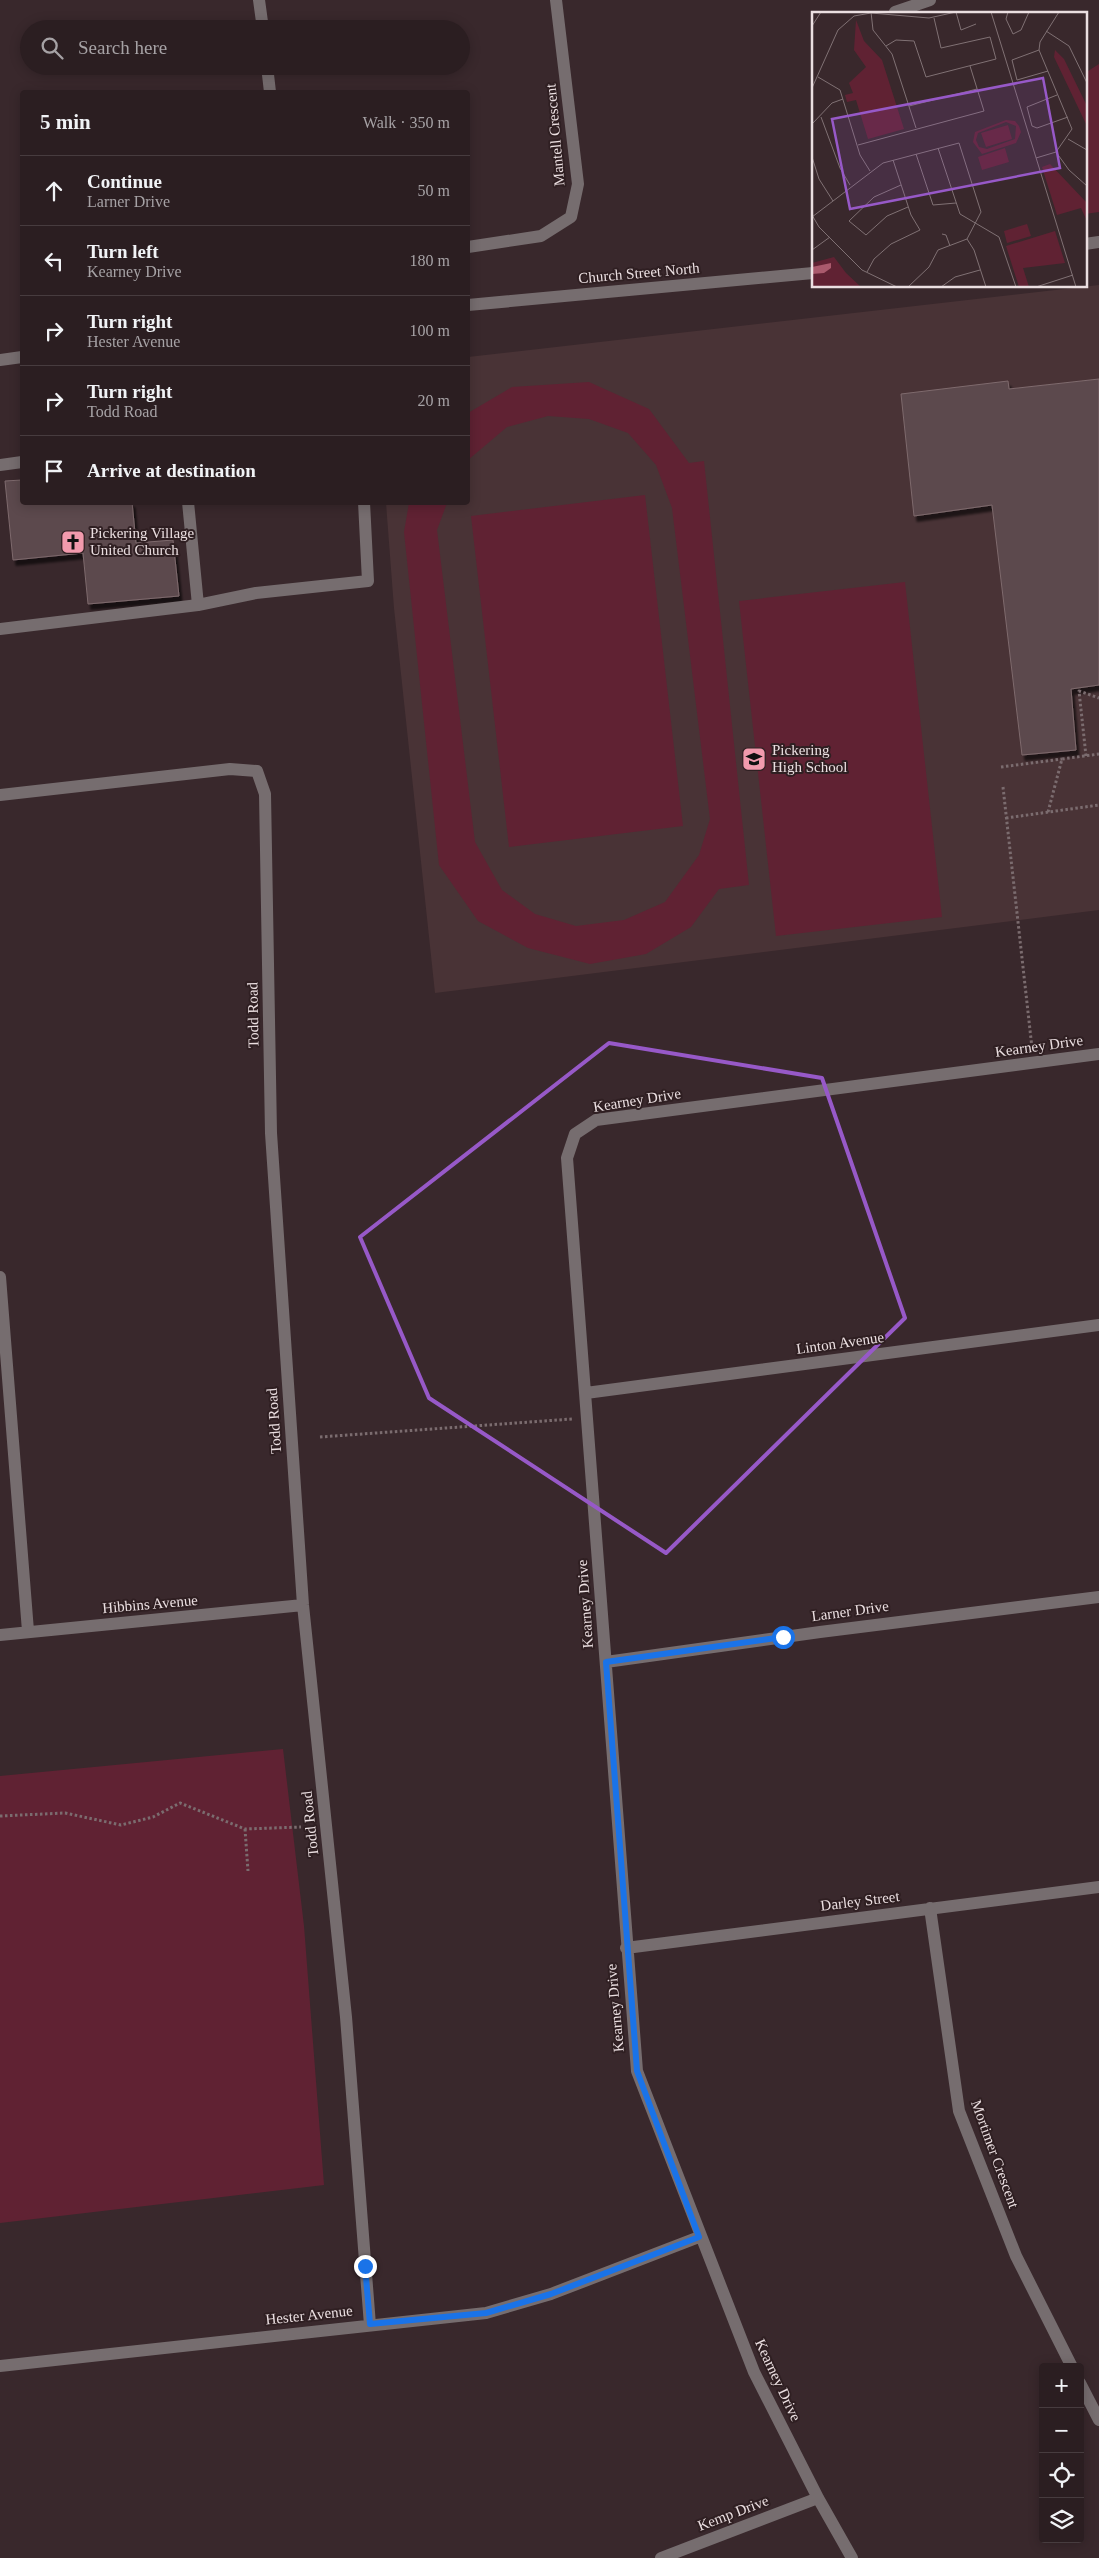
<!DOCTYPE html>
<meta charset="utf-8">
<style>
body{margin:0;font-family:Georgia,serif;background:#372b2e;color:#f1f3f6}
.controls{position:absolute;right:15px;bottom:15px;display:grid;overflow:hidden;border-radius:5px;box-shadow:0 2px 12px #0003}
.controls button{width:45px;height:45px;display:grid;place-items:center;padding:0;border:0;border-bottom:1px solid #473c3f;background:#2b1e21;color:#f1f3f6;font:25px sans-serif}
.stop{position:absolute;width:15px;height:15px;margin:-11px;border:4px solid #1a73e8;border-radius:50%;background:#fff}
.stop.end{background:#1a73e8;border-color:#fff;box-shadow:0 1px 5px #0008}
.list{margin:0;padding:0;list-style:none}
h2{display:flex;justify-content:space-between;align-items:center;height:65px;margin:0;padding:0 20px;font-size:21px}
h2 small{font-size:16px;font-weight:400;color:#a6a2a5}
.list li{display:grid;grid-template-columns:32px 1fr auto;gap:15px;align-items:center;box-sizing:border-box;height:70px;padding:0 20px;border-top:1px solid #473c3f}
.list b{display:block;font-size:19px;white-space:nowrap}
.list p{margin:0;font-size:16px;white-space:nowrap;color:#a6a2a5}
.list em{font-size:16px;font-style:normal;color:#a6a2a5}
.icon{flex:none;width:28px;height:28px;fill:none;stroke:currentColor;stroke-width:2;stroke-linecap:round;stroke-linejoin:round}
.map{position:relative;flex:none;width:1099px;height:2558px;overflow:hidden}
.search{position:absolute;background:#2b1e21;box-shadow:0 2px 12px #0003;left:20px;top:20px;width:450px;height:55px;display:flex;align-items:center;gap:12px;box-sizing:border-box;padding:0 18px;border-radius:28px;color:#a6a2a5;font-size:19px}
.panel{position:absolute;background:#2b1e21;box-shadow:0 2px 12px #0003;left:20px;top:90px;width:450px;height:415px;border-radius:5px}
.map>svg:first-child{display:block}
.built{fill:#493336}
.green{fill:#602233}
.building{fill:#5c494d;stroke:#7e6a6d;filter:url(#shadow)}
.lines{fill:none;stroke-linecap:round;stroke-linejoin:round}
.path{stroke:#7b6c6f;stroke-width:3;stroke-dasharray:2.5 2.5;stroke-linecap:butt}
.minor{stroke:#766d6f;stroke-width:12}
.route{stroke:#1a73e8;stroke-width:6}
.marked{fill:none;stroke:#9759c8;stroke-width:4;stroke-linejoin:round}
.labels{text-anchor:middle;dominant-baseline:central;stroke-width:4;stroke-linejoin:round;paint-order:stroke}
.street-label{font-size:15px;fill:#ebdfe1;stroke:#2f1f22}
.poi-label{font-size:15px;fill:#ebdfe1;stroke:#2f1f22;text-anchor:start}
.inset-road{fill:none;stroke:#807174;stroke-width:1}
.view{fill:#9759c8;fill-opacity:0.15;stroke:#9759c8;stroke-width:2.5}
.inset-edge{fill:none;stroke:#ebdfe1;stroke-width:2.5}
</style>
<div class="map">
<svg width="1099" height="2558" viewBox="0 0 1099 2558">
<defs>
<filter id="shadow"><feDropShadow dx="3" dy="5.5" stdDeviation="1" flood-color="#0009"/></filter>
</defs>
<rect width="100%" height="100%" fill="#39282c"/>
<path class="built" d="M1099,285V910L435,993L394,608L386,503L468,502V357Z"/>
<path class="green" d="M1099,64V212L1085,214V73Z
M589,382L649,409L689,463L704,461L749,885L719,889L691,927L646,954L590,964L528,948L478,921L439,865L404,532L409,503H447L437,530L475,842L502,890L535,914L576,926L624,920L665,902L699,855L710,819L672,508L656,465L628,433L589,419L548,416L507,427L468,460V413L512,387Z
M645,495L683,826L509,847L471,516Z
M905,582L942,917L776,936L739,601Z
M283,1749L304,1926L324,2185L0,2223V1776Z"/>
<path class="building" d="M1099,379V685L1071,689L1076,750L1022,755L992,505L914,516L901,394L1008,381L1009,389Z
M22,480V502H132L136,543L173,540L179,596L88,604L83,553L13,560L5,481Z"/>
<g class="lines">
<path class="path" d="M1086,756L1079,691L1099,698
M1001,767L1062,759
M1003,787L1032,1048
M1048,812L1062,759L1099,754
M1006,818L1099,805
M320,1437L572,1419
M0,1816L65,1813L121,1825L153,1817L180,1803L245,1829L301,1827
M245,1829L248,1871"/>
<path class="minor" d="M259,0L263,29
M895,12L930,0
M267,66L270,92
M1085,244L1099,242
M468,247L541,236L571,217L578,184L556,0
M468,305L813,273
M0,360L22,357
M0,465L22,462
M198,605L256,593L368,581L364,502
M0,629L198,605L188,502
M0,795L230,769L257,771L265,794L271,1133L303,1605L346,2017L370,2325
M0,1277L28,1631
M586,1393L1099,1325
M0,1635L303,1605
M606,1662L820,1632L1099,1597
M930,1908L959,2111L1016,2256L1072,2367
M626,1948L1099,1887
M0,2366L486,2313L551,2294L699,2237
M1080,2383L1099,2420
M661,2558L818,2498
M852,2558L818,2498L754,2372L637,2071L567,1158L575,1134L596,1120L1099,1054"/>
</g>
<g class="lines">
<path class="route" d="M365,2266L370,2324L486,2313L551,2294L699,2237L637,2071L606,1662L783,1637"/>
</g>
<path class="marked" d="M609,1043L822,1078L905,1318L666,1553L429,1398L360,1237Z"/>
<defs>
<g id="church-square" transform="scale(1.25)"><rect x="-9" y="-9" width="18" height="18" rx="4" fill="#f29aad" stroke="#2f1f22"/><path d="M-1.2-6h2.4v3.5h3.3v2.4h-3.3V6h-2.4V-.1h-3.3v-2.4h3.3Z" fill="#111"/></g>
<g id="school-square" transform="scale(1.25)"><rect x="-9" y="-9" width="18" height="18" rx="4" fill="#f29aad" stroke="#2f1f22"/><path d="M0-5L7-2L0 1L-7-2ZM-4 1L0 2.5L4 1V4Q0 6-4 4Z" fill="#111"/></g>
</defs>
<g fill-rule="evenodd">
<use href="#church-square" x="73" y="542"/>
<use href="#school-square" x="754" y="759"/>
</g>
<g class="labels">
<g class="street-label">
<text transform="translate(555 135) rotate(-95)">Mantell Crescent</text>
<text transform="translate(639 273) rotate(-5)">Church Street North</text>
<text transform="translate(253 1015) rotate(-91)">Todd Road</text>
<text transform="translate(1039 1046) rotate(-8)">Kearney Drive</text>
<text transform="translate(637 1100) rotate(-9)">Kearney Drive</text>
<text transform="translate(840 1343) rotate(-8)">Linton Avenue</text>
<text transform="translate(274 1421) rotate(-94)">Todd Road</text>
<text transform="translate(150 1604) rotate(-5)">Hibbins Avenue</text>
<text transform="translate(585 1604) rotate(-94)">Kearney Drive</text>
<text transform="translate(850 1611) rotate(-8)">Larner Drive</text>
<text transform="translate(310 1824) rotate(-96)">Todd Road</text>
<text transform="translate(860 1901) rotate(-7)">Darley Street</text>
<text transform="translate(615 2008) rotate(-95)">Kearney Drive</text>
<text transform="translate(995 2154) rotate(70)">Mortimer Crescent</text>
<text transform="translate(309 2315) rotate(-6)">Hester Avenue</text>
<text transform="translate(778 2380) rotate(65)">Kearney Drive</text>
<text transform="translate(733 2513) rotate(-21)">Kemp Drive</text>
</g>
<g class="poi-label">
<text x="90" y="533">Pickering Village<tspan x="90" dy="17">United Church</tspan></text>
<text x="772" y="750">Pickering<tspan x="772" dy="17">High School</tspan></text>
</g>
</g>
<g transform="translate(812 12)">
<rect width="275" height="275" fill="#39282c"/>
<path d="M44,8L52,29L70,48L92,117L56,127L44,88L35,90L33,83L41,81L37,71L54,55L42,38ZM243,38L252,47L275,94V114L242,45ZM194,108L203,109L207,114L209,120L204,131L170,142L161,130L163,120ZM194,110L204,114L203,127L175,137L167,135L164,128L166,121ZM196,113L200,127L174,135L169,121ZM193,136L197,150L170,158L166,145ZM238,152L275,191V209L269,196L245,203L230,155ZM215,212L219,224L195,231L192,219ZM243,219L253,251L211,256L217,275H207L194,234ZM22,245L34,261L49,275H0V251Z" fill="#602233" fill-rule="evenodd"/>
<path d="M19,251V256L12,261L0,262V255Z" fill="#aa5a6d"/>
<path class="inset-road" d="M59,0L61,18L80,42L104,116M144,0L149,18L164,12M179,0L264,275M196,0L194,7L201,22L209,18L217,0M0,14L9,0M234,19L257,34L275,71M74,34L84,28L102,29L114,65L184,47L178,25L129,36L122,6M227,38L200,48L205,68L236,59M6,65L28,78L48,143L58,159M0,76L26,18L42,4L59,1L117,6L144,0M245,83L215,95L220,114L225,116L256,105M97,94L165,77M9,105L28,156L38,173M0,112L20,91L31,87M256,127L275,138M46,133L172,99L158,54M126,136L148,202L187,225L204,275M244,140L257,158L275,174M104,142L121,193L144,191M0,145L7,167L21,189M224,146L244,140L260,117L227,38L228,30L247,0M89,173L62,185L37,209L54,223L75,204L96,195M0,203L7,215L50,258L85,275M0,205L71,151L147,131L169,200L155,227L126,238L117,255L96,275M130,222L134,223L138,234M155,227L162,238L174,275M0,238L18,225M55,260L62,247L79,232L108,218L99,203L81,148M129,275L143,265L168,258M224,275L261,263"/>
<path class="view" d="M231,66L248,156L38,197L20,107Z"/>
<rect width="275" height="275" class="inset-edge"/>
</g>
</svg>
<div class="controls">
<button>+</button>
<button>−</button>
<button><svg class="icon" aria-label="locate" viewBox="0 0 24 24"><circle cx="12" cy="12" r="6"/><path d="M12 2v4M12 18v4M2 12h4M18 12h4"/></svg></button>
<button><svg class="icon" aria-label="layers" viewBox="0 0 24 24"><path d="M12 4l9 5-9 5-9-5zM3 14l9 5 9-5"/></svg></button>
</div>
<div class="stop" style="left:783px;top:1637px"></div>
<div class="stop end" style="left:365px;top:2266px"></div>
<div class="search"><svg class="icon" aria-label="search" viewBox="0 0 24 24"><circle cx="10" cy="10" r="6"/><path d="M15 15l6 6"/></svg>Search here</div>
<section class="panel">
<h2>5 min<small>Walk · 350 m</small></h2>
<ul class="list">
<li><svg class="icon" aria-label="ahead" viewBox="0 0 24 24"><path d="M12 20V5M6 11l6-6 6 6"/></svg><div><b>Continue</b><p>Larner Drive</p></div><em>50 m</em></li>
<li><svg class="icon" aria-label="left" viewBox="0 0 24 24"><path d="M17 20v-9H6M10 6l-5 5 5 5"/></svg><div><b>Turn left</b><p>Kearney Drive</p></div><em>180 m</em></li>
<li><svg class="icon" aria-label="right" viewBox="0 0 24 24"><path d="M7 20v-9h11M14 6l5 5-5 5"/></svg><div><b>Turn right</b><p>Hester Avenue</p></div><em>100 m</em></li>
<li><svg class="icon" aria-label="right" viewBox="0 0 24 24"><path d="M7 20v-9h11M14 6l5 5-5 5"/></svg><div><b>Turn right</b><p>Todd Road</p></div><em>20 m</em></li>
<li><svg class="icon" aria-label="arrive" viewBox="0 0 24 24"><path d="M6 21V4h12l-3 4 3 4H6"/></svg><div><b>Arrive at destination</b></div></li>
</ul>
</section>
</div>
